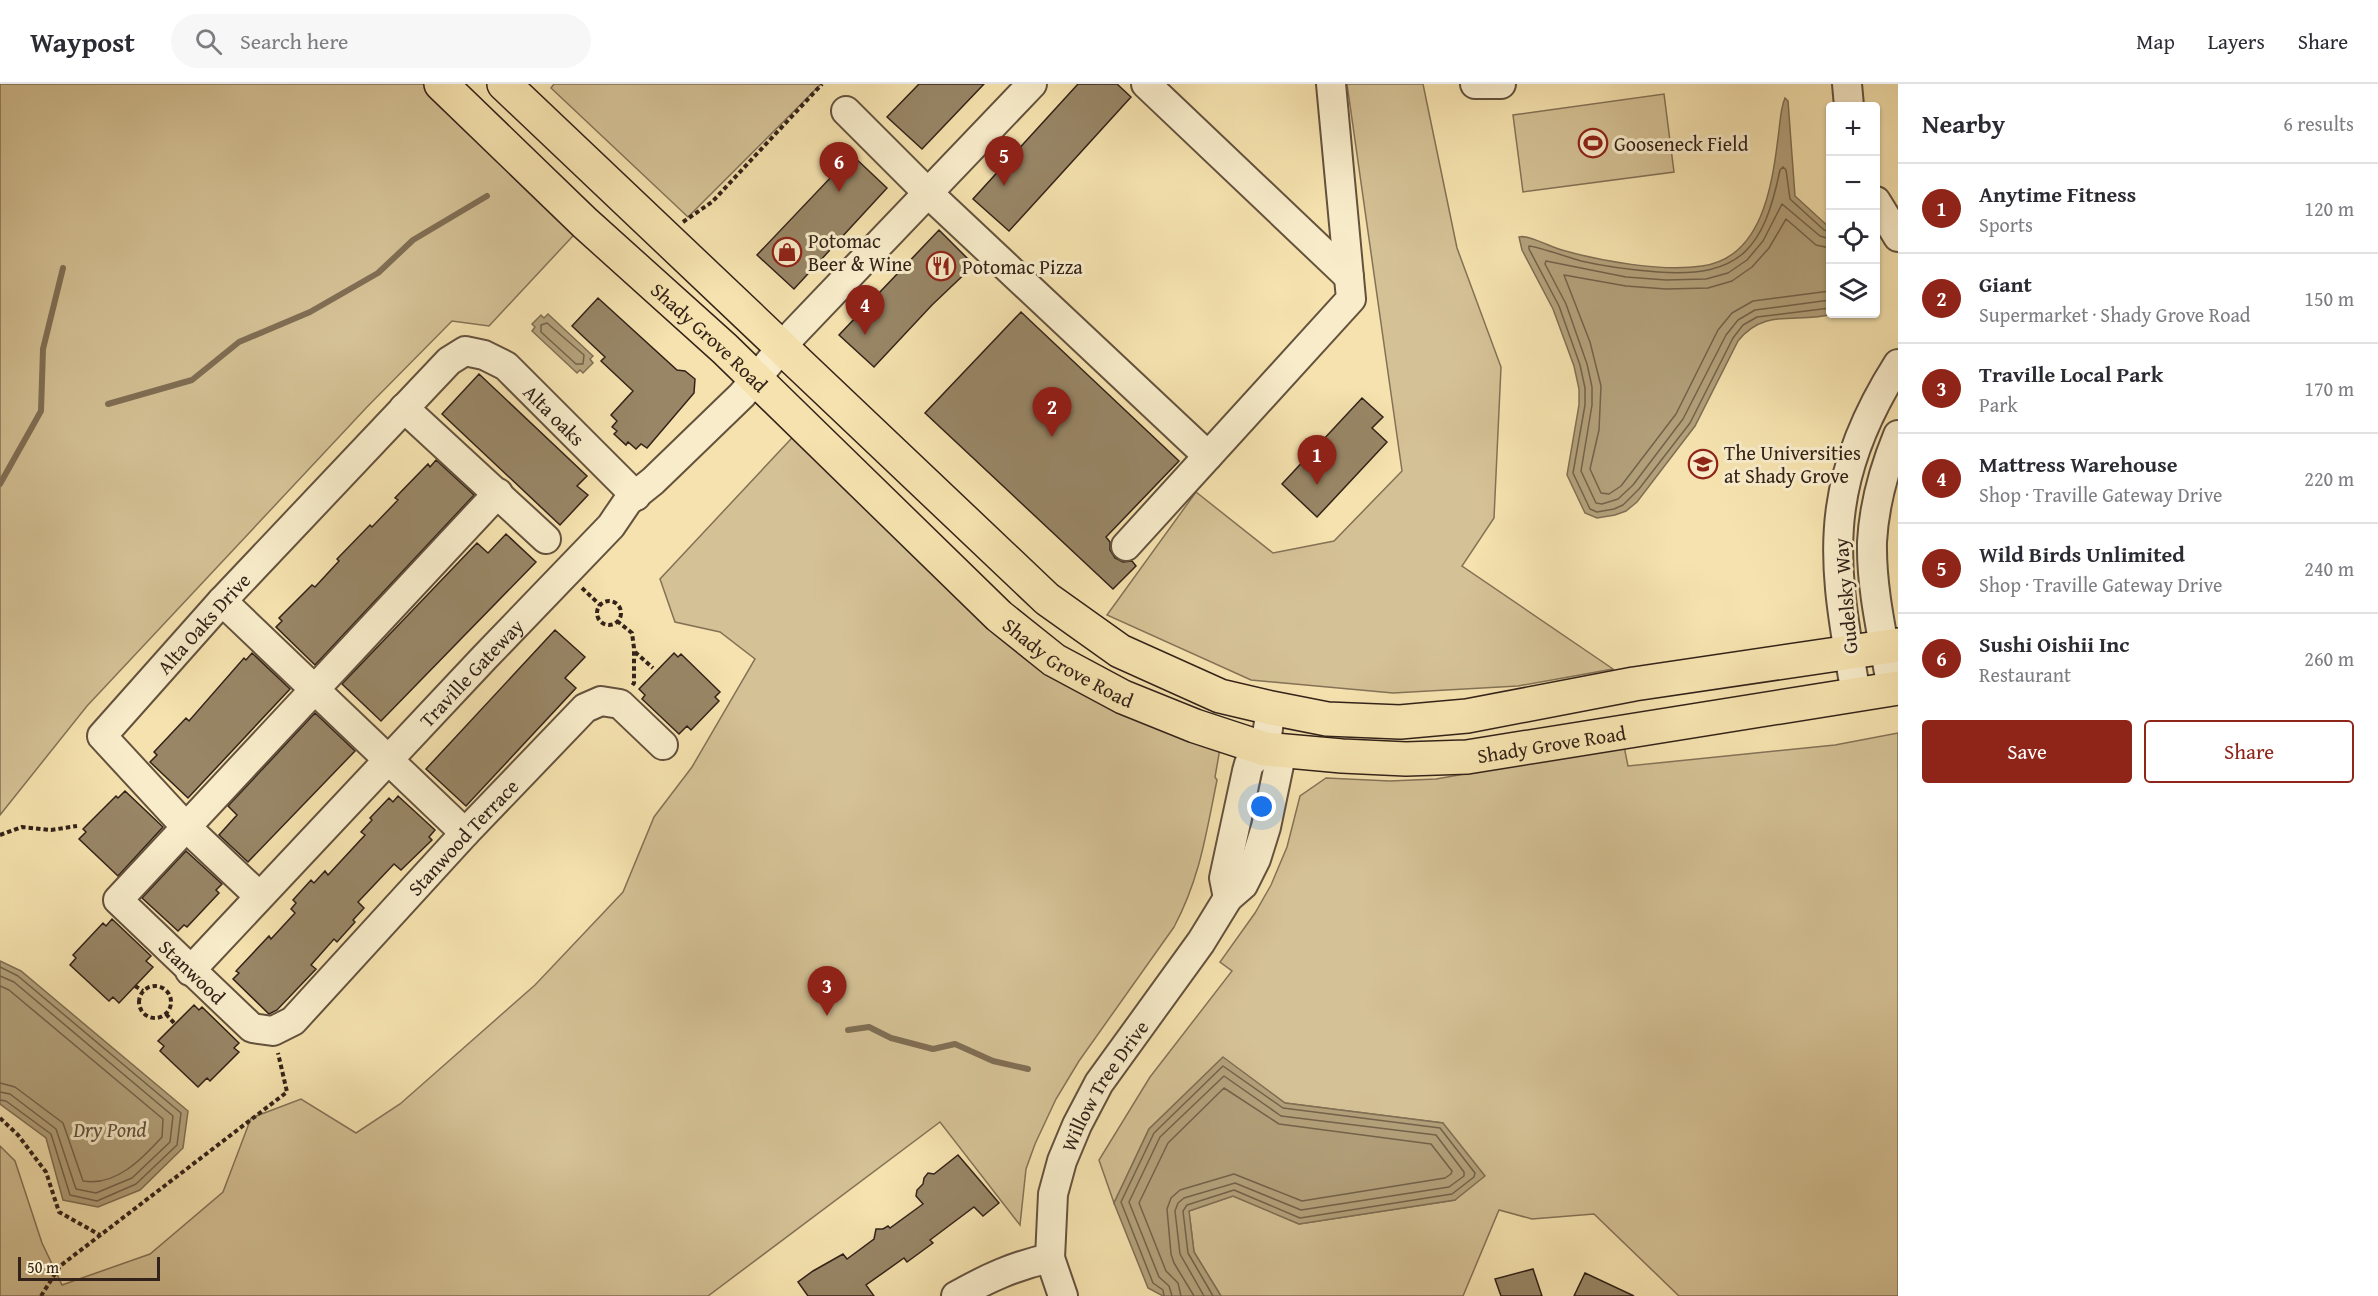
<!DOCTYPE html>
<meta charset="utf-8">
<style>
body{margin:0;font-family:"Gentium Book Plus",serif;background:#f7f7f7;color:#2b2b33}
.controls{position:absolute;right:18px;top:18px;display:grid;overflow:hidden;border-radius:6px;box-shadow:0 2px 4px #0004}
.controls button{width:54px;height:54px;display:grid;place-items:center;padding:0;border:0;border-bottom:2px solid #e1e1e2;background:#fff;color:#2b2b33;font:30px sans-serif}
.scale{position:absolute;left:18px;bottom:15px;width:142px;box-sizing:border-box;padding-left:6px;border:3px solid #332219;border-top:0;font-size:16px;line-height:21px;white-space:nowrap;color:#332219;-webkit-text-stroke:4px #f8ecca;paint-order:stroke}
.you{position:absolute;left:1262px;top:723px;width:21px;height:21px;margin:-15px;border:4px solid #fff;border-radius:50%;background:#1a73e8;box-shadow:0 0 0 9px #1a73e833}
.badge{display:grid;place-items:center;width:39px;height:39px;border-radius:50%;background:#8f2418;color:#fff;font-size:20px;font-weight:700}
.pin{position:absolute;translate:-50% -50px;filter:drop-shadow(0 2px 3px #0008)}
.pin::after{content:'';position:absolute;top:32px;width:21px;height:18px;background:inherit;clip-path:polygon(0 0,100% 0,50% 100%)}
.list{margin:0;padding:0;list-style:none}
h2{display:flex;justify-content:space-between;align-items:center;height:78px;margin:0;padding:0 24px;font-size:26px}
h2 small{font-size:20px;font-weight:400;color:#7c7c81}
.list li{display:grid;grid-template-columns:39px 1fr auto;gap:18px;align-items:center;box-sizing:border-box;height:90px;padding:0 24px;border-top:2px solid #e1e1e2}
.list b{display:block;font-size:22px;white-space:nowrap}
.list p{margin:0;font-size:20px;white-space:nowrap;color:#7c7c81}
.list em{font-size:20px;font-style:normal;color:#7c7c81}
.actions{display:flex;gap:12px;padding:18px 24px}
.actions a{flex:1;padding:14px 0;border:2px solid #8f2418;border-radius:6px;text-align:center;font-size:21px;color:#8f2418}
.actions .main{background:#8f2418;color:#fff}
.icon{flex:none;width:33px;height:33px;fill:none;stroke:currentColor;stroke-width:2;stroke-linecap:round;stroke-linejoin:round}
.map{position:relative;flex:none;width:1898px;height:1212px;overflow:hidden}
header{display:flex;align-items:center;gap:36px;box-sizing:border-box;height:84px;padding:0 30px;background:#fff;border-bottom:2px solid #e1e1e2}
header strong{font-size:28px}
nav{display:flex;gap:33px;margin-inline-start:auto;font-size:21px}
.search{width:420px;height:54px;background:#f7f7f7;display:flex;align-items:center;gap:15px;box-sizing:border-box;padding:0 21px;border-radius:33px;color:#7c7c81;font-size:22px}
main{display:flex}
aside{flex:1;background:#fff}
.map>svg:first-child{display:block}
.green{fill:#d4c195;stroke:#847257;stroke-width:1.5}
.water{fill:#b3a17b;stroke:#806e54;stroke-width:1.5}
.lines{fill:none;stroke-linecap:round;stroke-linejoin:round}
.shore{stroke:#73624a;stroke-width:1.5}
.stream{stroke:#806e54;stroke-width:6}
.building{fill:#988666;stroke:#332219;stroke-width:1.5}
.minor-casing{stroke:#64523e;stroke-width:32}
.major-casing{stroke:#332219;stroke-width:36}
.path{stroke:#332219;stroke-width:4;stroke-dasharray:4.5 3;stroke-linecap:butt}
.minor{stroke:#f8ecca;stroke-width:28}
.major{stroke:#f5e2ae;stroke-width:33}
.labels{text-anchor:middle;dominant-baseline:central;stroke-width:6;stroke-linejoin:round;paint-order:stroke}
.poi-label{font-size:20px;fill:#332219;stroke:#f8ecca;text-anchor:start}
.street-label{font-size:20px;fill:#332219;stroke:#f8ecca}
.water-label{font-size:21px;font-style:italic;fill:#604e3b;stroke:#f8ecca}
</style>
<header>
<strong>Waypost</strong>
<div class="search"><svg class="icon" aria-label="search" viewBox="0 0 24 24"><circle cx="10" cy="10" r="6"/><path d="M15 15l6 6"/></svg>Search here</div>
<nav><a>Map</a><a>Layers</a><a>Share</a></nav>
</header>
<main>
<div class="map">
<svg width="1898" height="1212" viewBox="0 0 1898 1212">
<rect width="100%" height="100%" fill="#f5e2ae"/>
<filter id="stains"><feTurbulence type="fractalNoise" baseFrequency=".00333" numOctaves="4"/><feColorMatrix values="0 0 0 0 .2 0 0 0 0 .09 0 0 0 0 .02 0 0 0 .5 -.17"/></filter>
<radialGradient id="worn" r=".72"><stop offset=".6" stop-color="#630" stop-opacity="0"/><stop offset="1" stop-color="#630" stop-opacity=".3"/></radialGradient>
<path class="green" d="M0,0H441L585,139L489,242L452,237L367,323L87,622L0,731Z
M554,0H821L688,133L551,4Z
M1347,0H1423L1457,164L1501,283L1494,434L1462,482L1613,585L1518,602L1393,609L1251,596L1107,531L1196,408L1273,469L1334,457L1402,387Z
M1664,10L1674,88L1523,108L1513,31Z
M804,341L999,532L1222,653L1215,693L1217,696C1206,750 1200,794 1174,843L1079,977L1056,1015L1035,1060L1026,1085L1020,1141L940,1038L708,1212H0V1062L15,1077L42,1159L62,1201L150,1170L223,1108L251,1034L301,1015L356,1049L400,1020L535,901L623,808L654,733L692,683L755,575L720,548L675,538L660,495Z
M1898,649V1212H1679L1594,1130L1532,1135L1499,1126L1463,1212H1221L1194,1168L1189,1127L1233,1112L1299,1140L1455,1116L1443,1039L1285,1019L1223,974L1149,1045L1114,1119L1099,1076L1150,993L1232,887L1220,878L1255,829L1271,801L1287,763L1300,712L1326,694L1390,697L1436,695L1624,662L1628,682L1835,661Z"/>
<path class="water" d="M1785,14L1788,17L1795,112L1830,144V230H1833C1797,240 1765,223 1738,257L1695,342L1637,418L1626,427L1615,431L1597,434L1585,429L1567,391L1579,321V305L1574,282L1553,225L1522,166L1519,153C1527,150 1551,163 1562,166C1600,177 1662,188 1702,182C1762,174 1772,102 1778,54C1780,42 1780,25 1785,14Z
M548,230L593,272L590,275L593,279L583,289L580,286L577,289L532,247L535,243L532,240L541,231L544,234Z
M0,877L21,887L188,1027L183,1064L140,1106L98,1123L63,1116L46,1054L0,1020Z
M1223,973L1285,1019L1443,1039L1485,1092L1455,1116L1299,1140L1233,1112L1189,1127L1194,1168L1221,1212H1163L1148,1204L1114,1119L1149,1045Z"/>
<g class="lines">
<path class="shore" d="M1830,148L1824,146L1790,115L1786,86L1783,83L1780,86C1764,163 1742,194 1658,188C1632,186 1607,183 1581,177C1571,174 1535,162 1529,162V165L1559,222L1580,281L1585,304V321L1573,389L1590,425L1597,428L1614,425L1623,421L1639,405L1690,339L1733,254L1743,241L1757,233L1830,224
M1830,155L1820,152L1782,120L1763,157L1747,176L1728,189L1706,195L1666,196L1626,193L1546,177L1545,180L1566,220L1587,280L1592,303V321L1581,387L1596,419L1602,420L1618,415L1633,401L1683,335L1726,251L1738,236L1755,226L1830,216
M1830,164L1816,161L1786,135L1769,164L1752,183L1732,197L1708,204L1666,205L1626,202L1564,191L1590,258L1601,302L1599,346L1590,385L1601,409L1609,410L1621,402L1676,330L1718,246L1732,229L1753,217L1830,207
M547,239L584,271L583,280H576L541,248V241Z
M0,883L18,892L181,1029L177,1061L136,1100L97,1117L70,1111L51,1050L6,1017L0,1016
M0,892L14,898L173,1032L170,1058L132,1094L96,1109L76,1105L56,1045L10,1010L0,1008
M0,902L9,906L163,1035L162,1053C142,1075 115,1103 83,1097L63,1039L15,1003L0,999
M1164,1212L1163,1206L1153,1199L1121,1118L1154,1049L1223,982L1283,1024L1440,1044L1475,1089L1474,1093L1452,1110L1300,1134L1234,1106L1187,1121L1183,1127L1188,1169L1213,1212
M1172,1212L1169,1202L1159,1193L1129,1118L1160,1053L1224,992L1281,1032L1436,1051L1464,1088V1092L1449,1103L1301,1126L1235,1099L1184,1114L1178,1119L1175,1127L1180,1170L1204,1212
M1181,1212L1178,1199L1166,1187L1139,1119L1168,1059L1224,1004L1279,1040L1431,1060L1452,1087L1451,1090L1445,1094L1302,1117L1234,1090L1180,1106L1171,1114L1167,1125L1171,1170L1174,1179L1194,1212"/>
<path class="stream" d="M108,320L192,296L239,258L310,228L378,189L413,156L487,112
M0,400L41,327L43,265L63,184
M848,946L869,943L891,954L933,965L955,960L993,977L1028,985"/>
</g>
<path class="building" d="M919,0H984L922,65L887,33Z
M1078,0H1117L1131,13L1009,147L973,115Z
M852,71L887,104L794,205L757,171Z
M939,146L974,181L932,221L874,283L839,251Z
M598,214L677,286L685,287L695,295L694,309L647,364L641,360L636,365L628,358L626,361L614,350L617,347L612,343L617,337L611,331L633,307L601,277L605,273L572,242Z
M1021,228L1179,377L1106,453L1110,458V466L1115,474L1123,478L1132,477L1136,482L1113,505L925,329Z
M479,290L587,392L577,402L588,411L560,441L442,330Z
M1362,314L1383,333L1372,344L1387,358L1317,433L1282,400Z
M436,376L474,411L315,581L276,543L282,537L279,534L312,501L315,503L339,477L337,475L370,441L372,443L398,416L395,414L428,380L430,383Z
M506,450L536,478L381,637L342,600L477,459L488,469Z
M555,546L585,573L565,594L576,604L466,722L426,685Z
M252,569L290,605L188,714L150,678L157,671L154,668L186,634L189,637L244,574L246,576Z
M674,569L678,573L681,570L720,608L715,613L719,617L691,646L687,642L679,650L642,615L645,611L639,605Z
M315,629L355,667L248,778L219,751L237,731L228,722Z
M125,707L163,743L118,792L79,755L86,748L83,745L116,712L118,714Z
M398,712L435,746L429,753L432,756L401,786L394,780L358,818L364,824L353,836L355,838L337,858L334,855L311,881L316,885L277,926L269,930L233,895L239,889L236,887L269,852L271,855L295,829L291,825L296,819L293,816L311,796L314,799L325,787L328,791L365,751L361,748L372,736L370,734L389,714L393,718Z
M186,767L222,800L216,806L219,809L187,843L184,841L178,847L142,814Z
M112,835L151,872L146,877L153,883L119,919L113,913L109,917L70,881L76,874L73,871L103,839L106,842Z
M194,921L199,926L202,923L239,959L234,964L239,968L210,997L207,994L198,1003L160,967L164,962L158,957Z
M958,1071L999,1119L983,1132L974,1123L930,1156L933,1159L907,1178L904,1174L866,1201L874,1212H808L798,1198L813,1187L843,1170L847,1175L874,1155L876,1145H883L888,1142L890,1144L923,1120L916,1112L917,1106L923,1100L924,1094L928,1089L934,1090Z
M1533,1185L1542,1212H1501L1495,1195Z
M1585,1189L1634,1212H1574Z"/>
<g class="lines">
<g class="minor-casing">
<g id="minor">
<path d="M1146,0L1349,193"/>
<path d="M1475,0H1501"/>
<path d="M1847,0L1849,22"/>
<path d="M846,27L928,109L1208,372"/>
<path d="M1876,117L1898,153"/>
<path d="M404,324L546,455"/>
<path id="s1" d="M498,409L118,816L252,944L273,947L293,937L465,749L585,624L601,617L620,620L663,661"/>
<path d="M1126,462L1351,215L1331,0"/>
<path d="M222,517L465,749"/>
<path d="M1892,605C1884,558 1871,507 1872,458C1874,421 1884,385 1898,351"/>
<path d="M1856,611C1846,550 1832,486 1841,424C1848,372 1870,324 1898,280"/>
<path id="s2" d="M259,812L186,743L102,652L222,517L449,277L465,267L484,271L506,282L636,412"/>
<path d="M1228,814L1224,794L1247,687L1249,680L1265,665L1271,624"/>
<path id="s3" d="M190,887L484,574L611,442L628,417L653,397L742,311L794,249L1032,0"/>
<path d="M956,1212C988,1194 1014,1182 1050,1174"/>
<path id="s4" d="M1063,1212L1050,1174L1053,1110L1062,1077L1077,1041L1099,999L1201,858L1228,814L1243,801L1256,775L1266,743L1279,681L1265,665"/>
</g>
</g>
<g class="major-casing">
<g id="major">
<path id="s5" d="M441,0L585,139L725,265L999,532L1054,576L1123,613L1195,642L1265,665L1342,672L1406,675L1467,673L1898,604"/>
<path d="M504,0L1047,515L1120,567L1220,612L1271,624L1327,635L1400,638L1467,632L1634,600L1898,561"/>
</g>
</g>
<path class="path" d="M683,138L712,118L822,0
M582,504L600,521
M597 529a12 12 0 1 1 24 0a12 12 0 1 1-24 0Z
M617,537L632,549L634,564V599L631,603
M635,568L653,584
M0,751L22,743L51,746L77,742
M139 918a16 16 0 1 1 32 0a16 16 0 1 1-32 0Z
M135,902L143,907
M166,930L175,940
M0,1034L18,1051L46,1088L59,1128L100,1151
M41,1212L60,1182L287,1008L278,969"/>
<use href="#minor" class="minor"/>
<use href="#major" class="major"/>
</g>
<defs>
<g id="stadium-ring" transform="scale(1.5)"><circle r="9.5" fill="#f8ecca" stroke="#8f2418" stroke-width="1.5"/><path d="M0-5a6.5 5 0 1 0 0 10a6.5 5 0 1 0 0-10ZM-3.5-1.8h7v3.6h-7Z" fill="#8f2418"/></g>
<g id="shop-ring" transform="scale(1.5)"><circle r="9.5" fill="#f8ecca" stroke="#8f2418" stroke-width="1.5"/><path d="M-5-2.5h2.3a2.7 3.5 0 0 1 5.4 0H5L5.5 6h-11ZM-1.5-2.5h3a1.5 2.3 0 0 0-3 0Z" fill="#8f2418"/></g>
<g id="restaurant-ring" transform="scale(1.5)"><circle r="9.5" fill="#f8ecca" stroke="#8f2418" stroke-width="1.5"/><path d="M-5-6h1v4h1v-4h1v4h1v-4h1v5L-1.5 .5V6h-2V.5L-5-1ZM5-6V6H3V1.5H1.5Q1.5-4 5-6Z" fill="#8f2418"/></g>
<g id="university-ring" transform="scale(1.5)"><circle r="9.5" fill="#f8ecca" stroke="#8f2418" stroke-width="1.5"/><path d="M0-5L7-2L0 1L-7-2ZM-4 1L0 2.5L4 1V4Q0 6-4 4Z" fill="#8f2418"/></g>
</defs>
<g fill-rule="evenodd">
<use href="#stadium-ring" x="1593" y="59"/>
<use href="#shop-ring" x="787" y="168"/>
<use href="#restaurant-ring" x="941" y="182"/>
<use href="#university-ring" x="1703" y="380"/>
</g>
<g class="labels">
<g class="poi-label">
<text x="1614" y="59">Gooseneck Field</text>
<text x="808" y="156">Potomac<tspan x="808" dy="23">Beer &amp; Wine</tspan></text>
<text x="962" y="182">Potomac Pizza</text>
<text x="1724" y="368">The Universities<tspan x="1724" dy="23">at Shady Grove</tspan></text>
</g>
<g class="street-label">
<text stroke="none"><textPath href="#s5" startOffset="369">Shady Grove Road</textPath></text>
<text stroke="none"><textPath href="#s2" startOffset="867">Alta oaks</textPath></text>
<text transform="translate(1845 512) rotate(-95)">Gudelsky Way</text>
<text stroke="none"><textPath href="#s2" startOffset="376">Alta Oaks Drive</textPath></text>
<text stroke="none"><textPath href="#s5" startOffset="855">Shady Grove Road</textPath></text>
<text stroke="none"><textPath href="#s3" startOffset="410">Traville Gateway</textPath></text>
<text stroke="none"><textPath href="#s5" startOffset="1359">Shady Grove Road</textPath></text>
<text stroke="none"><textPath href="#s1" startOffset="1036">Stanwood Terrace</textPath></text>
<text stroke="none"><textPath href="#s1" startOffset="660">Stanwood</textPath></text>
<text stroke="none"><textPath href="#s4" startOffset="225">Willow Tree Drive</textPath></text>
</g>
<g class="water-label">
<text x="110" y="1045">Dry Pond</text>
</g>
</g>
<rect width="100%" height="100%" filter="url(#stains)"/>
<rect width="100%" height="100%" fill="url(#worn)"/>
</svg>
<div class="controls">
<button>+</button>
<button>−</button>
<button><svg class="icon" aria-label="locate" viewBox="0 0 24 24"><circle cx="12" cy="12" r="6"/><path d="M12 2v4M12 18v4M2 12h4M18 12h4"/></svg></button>
<button><svg class="icon" aria-label="layers" viewBox="0 0 24 24"><path d="M12 4l9 5-9 5-9-5zM3 14l9 5 9-5"/></svg></button>
</div>
<div class="scale">50 m</div>
<div class="you"></div>
<div class="pin badge" style="left:1317px;top:401px">1</div>
<div class="pin badge" style="left:1052px;top:353px">2</div>
<div class="pin badge" style="left:827px;top:932px">3</div>
<div class="pin badge" style="left:865px;top:251px">4</div>
<div class="pin badge" style="left:1004px;top:102px">5</div>
<div class="pin badge" style="left:839px;top:108px">6</div>
</div>
<aside>
<h2>Nearby<small>6 results</small></h2>
<ul class="list">
<li><span class="badge">1</span><div><b>Anytime Fitness</b><p>Sports</p></div><em>120 m</em></li>
<li><span class="badge">2</span><div><b>Giant</b><p>Supermarket · Shady Grove Road</p></div><em>150 m</em></li>
<li><span class="badge">3</span><div><b>Traville Local Park</b><p>Park</p></div><em>170 m</em></li>
<li><span class="badge">4</span><div><b>Mattress Warehouse</b><p>Shop · Traville Gateway Drive</p></div><em>220 m</em></li>
<li><span class="badge">5</span><div><b>Wild Birds Unlimited</b><p>Shop · Traville Gateway Drive</p></div><em>240 m</em></li>
<li><span class="badge">6</span><div><b>Sushi Oishii Inc</b><p>Restaurant</p></div><em>260 m</em></li>
</ul>
<div class="actions"><a class="main">Save</a><a>Share</a></div>
</aside>
</main>
